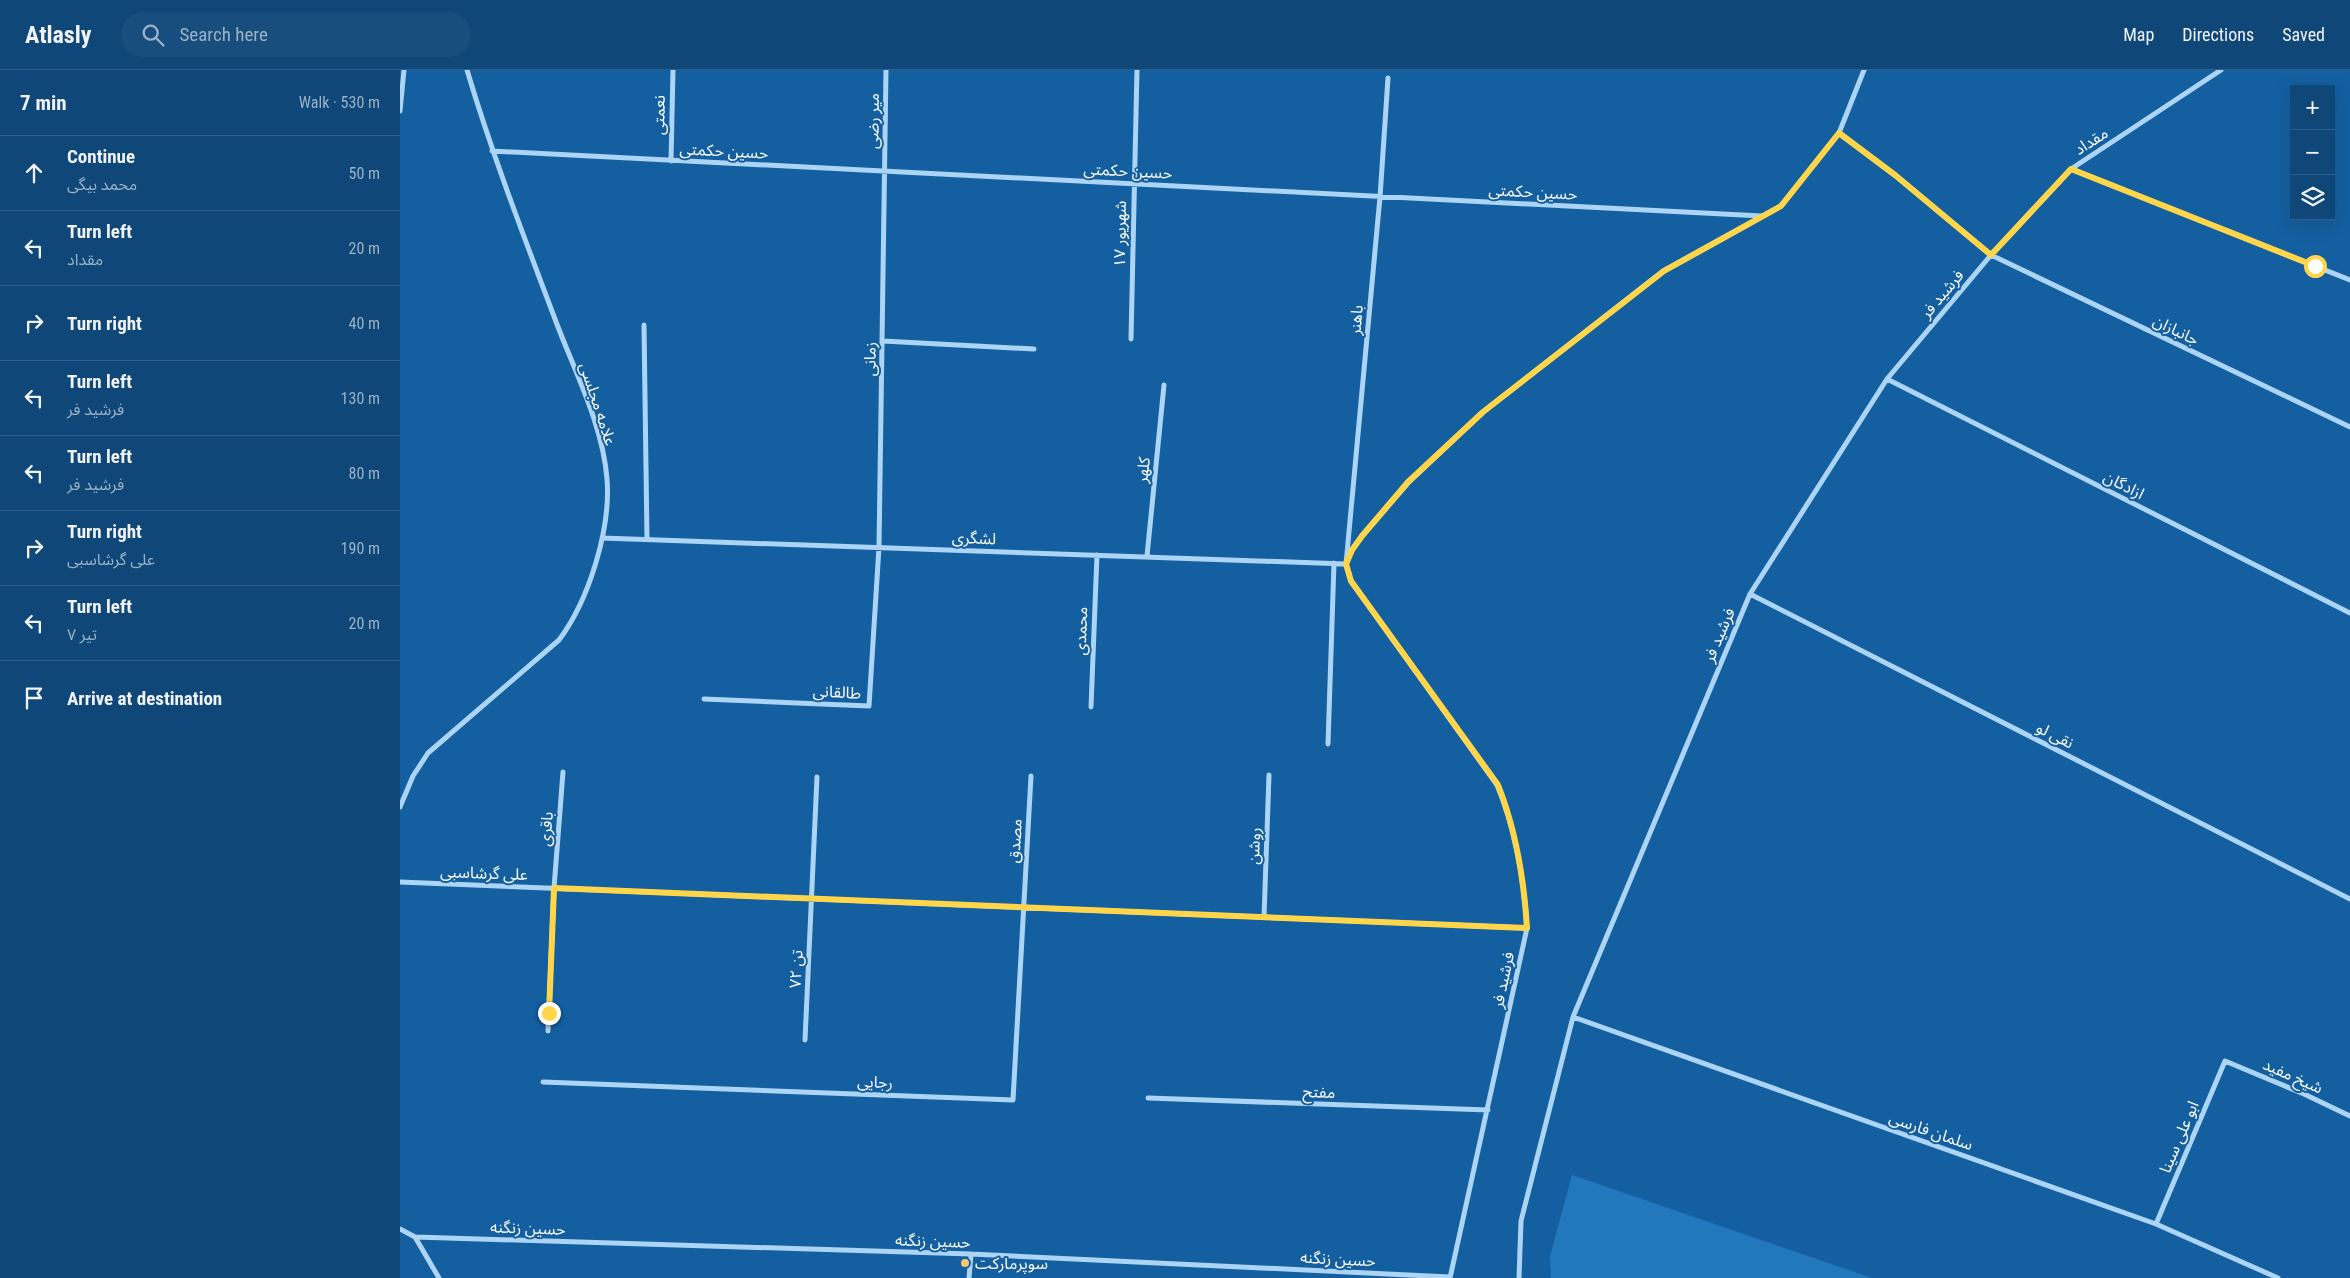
<!DOCTYPE html>
<meta charset="utf-8">
<style>
body{margin:0;font-family:"Roboto Condensed","Noto Sans Arabic",sans-serif;background:#184e7d;color:#f1f3f6}
.controls{position:absolute;right:15px;top:15px;display:grid;overflow:hidden;border-radius:0px;box-shadow:0 5px 20px #0002}
.controls button{width:45px;height:45px;display:grid;place-items:center;padding:0;border:0;border-bottom:1px solid #2f5f8a;background:#0f4778;color:#f1f3f6;font:25px sans-serif}
.stop{position:absolute;width:15px;height:15px;margin:-11px;border:4px solid #ffd54a;border-radius:50%;background:#fff}
.stop.end{background:#ffd54a;border-color:#fff;box-shadow:0 1px 5px #0008}
.list{margin:0;padding:0;list-style:none}
h2{display:flex;justify-content:space-between;align-items:center;height:65px;margin:0;padding:0 20px;font-size:21px}
h2 small{font-size:16px;font-weight:400;color:#9bb2c6}
.list li{display:grid;grid-template-columns:32px 1fr auto;gap:15px;align-items:center;box-sizing:border-box;height:75px;padding:0 20px;border-top:1px solid #2f5f8a}
.list b{display:block;font-size:19px;white-space:nowrap}
.list p{margin:0;font-size:16px;white-space:nowrap;color:#9bb2c6}
.list em{font-size:16px;font-style:normal;color:#9bb2c6}
.icon{flex:none;width:28px;height:28px;fill:none;stroke:currentColor;stroke-width:2;stroke-linecap:round;stroke-linejoin:round}
.map{position:relative;flex:none;width:1950px;height:1208px;overflow:hidden}
header{display:flex;align-items:center;gap:30px;box-sizing:border-box;height:70px;padding:0 25px;background:#0f4778;border-bottom:1px solid #2f5f8a}
header strong{font-size:24px}
nav{display:flex;gap:28px;margin-inline-start:auto;font-size:18px}
.search{width:350px;height:45px;background:#184e7d;display:flex;align-items:center;gap:12px;box-sizing:border-box;padding:0 18px;border-radius:28px;color:#9bb2c6;font-size:19px}
main{display:flex}
aside{flex:1;background:#0f4778}
.map>svg:first-child{display:block}
.green{fill:#2378bd}
.lines{fill:none;stroke-linecap:round;stroke-linejoin:round}
.street{stroke:#acd4f4;stroke-width:5}
.route{stroke:#ffd54a;stroke-width:6}
.poi-dot{fill:#ffc66f;stroke:#145fa0;stroke-width:2}
.labels{text-anchor:middle;dominant-baseline:central;stroke-width:4;stroke-linejoin:round;paint-order:stroke}
.street-label{font-size:16px;fill:#fff;stroke:#145fa0}
.poi-label{font-size:16px;fill:#fff;stroke:#145fa0;text-anchor:start}
</style>
<header>
<strong>Atlasly</strong>
<div class="search"><svg class="icon" aria-label="search" viewBox="0 0 24 24"><circle cx="10" cy="10" r="6"/><path d="M15 15l6 6"/></svg>Search here</div>
<nav><a>Map</a><a>Directions</a><a>Saved</a></nav>
</header>
<main>
<aside>
<h2>7 min<small>Walk · 530 m</small></h2>
<ul class="list">
<li><svg class="icon" aria-label="ahead" viewBox="0 0 24 24"><path d="M12 20V5M6 11l6-6 6 6"/></svg><div><b>Continue</b><p>محمد بیگی</p></div><em>50 m</em></li>
<li><svg class="icon" aria-label="left" viewBox="0 0 24 24"><path d="M17 20v-9H6M10 6l-5 5 5 5"/></svg><div><b>Turn left</b><p>مقداد</p></div><em>20 m</em></li>
<li><svg class="icon" aria-label="right" viewBox="0 0 24 24"><path d="M7 20v-9h11M14 6l5 5-5 5"/></svg><div><b>Turn right</b></div><em>40 m</em></li>
<li><svg class="icon" aria-label="left" viewBox="0 0 24 24"><path d="M17 20v-9H6M10 6l-5 5 5 5"/></svg><div><b>Turn left</b><p>فرشید فر</p></div><em>130 m</em></li>
<li><svg class="icon" aria-label="left" viewBox="0 0 24 24"><path d="M17 20v-9H6M10 6l-5 5 5 5"/></svg><div><b>Turn left</b><p>فرشید فر</p></div><em>80 m</em></li>
<li><svg class="icon" aria-label="right" viewBox="0 0 24 24"><path d="M7 20v-9h11M14 6l5 5-5 5"/></svg><div><b>Turn right</b><p>علی گرشاسبی</p></div><em>190 m</em></li>
<li><svg class="icon" aria-label="left" viewBox="0 0 24 24"><path d="M17 20v-9H6M10 6l-5 5 5 5"/></svg><div><b>Turn left</b><p>۷ تیر</p></div><em>20 m</em></li>
<li><svg class="icon" aria-label="arrive" viewBox="0 0 24 24"><path d="M6 21V4h12l-3 4 3 4H6"/></svg><div><b>Arrive at destination</b></div></li>
</ul>
</aside>
<div class="map">
<svg width="1950" height="1208" viewBox="0 0 1950 1208">
<rect width="100%" height="100%" fill="#145fa0"/>
<path class="green" d="M1172,1105L1472,1208H1151L1150,1186Z"/>
<g class="lines">
<path class="street" d="M0,41L4,0
M1439,63L1495,105L1591,185L1950,357
M92,81L1362,146
M271,91L273,0
M1671,99L1950,210
M244,255L247,469
M731,269L737,0
M483,271L634,279
M1487,309L1950,543
M202,468L946,494L980,127L988,8
M747,486L764,315
M1350,524L1950,829
M304,629L469,636L479,477L486,0
M691,637L697,485
M928,674L934,493
M0,737L13,706L28,683L159,570C189,530 211,459 207,409C203,357 177,306 158,257C126,172 93,87 67,0
M0,812L1127,858
M864,847L869,705
M1173,947L1756,1154L1878,1208
M148,961L154,818L163,702
M405,970L417,707
M143,1012L613,1030L631,706
M748,1028L1088,1040
M1756,1154L1825,991L1904,1024L1950,1046
M0,1159L15,1167L39,1208
M15,1167L571,1184L1050,1207
M569,1208L571,1184
M1050,1208L1127,858C1124,810 1116,760 1097,715L951,511L946,494L952,480L962,466L1008,413L1083,342L1263,201L1381,136L1439,63L1464,0
M1119,1208L1121,1151L1173,947L1350,524L1487,309L1591,185L1671,99L1821,0"/>
</g>
<g class="lines">
<path class="route" d="M149,943L154,818L1127,858C1124,810 1116,760 1098,715L951,511L946,494L952,480L962,466L1008,412L1083,342L1264,201L1381,136L1439,63L1495,105L1591,185L1671,99L1915,196"/>
</g>
<circle class="poi-dot" cx="565" cy="1193" r="5"/>
<g class="labels">
<g class="street-label">
<text transform="translate(259 45) rotate(-89)">نعمتی</text>
<text transform="translate(473 51) rotate(-89)">میر رضی</text>
<text transform="translate(1691 71) rotate(-33)">مقداد</text>
<text transform="translate(324 81) rotate(3)">حسین حکمتی</text>
<text transform="translate(728 101) rotate(3)">حسین حکمتی</text>
<text transform="translate(1133 122) rotate(3)">حسین حکمتی</text>
<text transform="translate(720 164) rotate(-89)">۱۷ شهریور</text>
<text transform="translate(1542 224) rotate(-50)">فرشید فر</text>
<text transform="translate(956 250) rotate(-85)">باهنر</text>
<text transform="translate(1776 260) rotate(26)">جانبازان</text>
<text transform="translate(470 289) rotate(-89)">زمانی</text>
<text transform="translate(198 334) rotate(72)">علامه مجلسی</text>
<text transform="translate(743 400) rotate(-84)">کلهر</text>
<text transform="translate(1724 415) rotate(27)">ازادگان</text>
<text transform="translate(574 468) rotate(2)">لشگری</text>
<text transform="translate(681 561) rotate(-88)">محمدی</text>
<text transform="translate(1319 565) rotate(-67)">فرشید فر</text>
<text transform="translate(437 622) rotate(3)">طالقانی</text>
<text transform="translate(1655 665) rotate(27)">نقی لو</text>
<text transform="translate(146 759) rotate(-85)">باقری</text>
<text transform="translate(615 771) rotate(-87)">مصدق</text>
<text transform="translate(854 776) rotate(-88)">روشن</text>
<text transform="translate(84 803) rotate(2)">علی گرشاسبی</text>
<text transform="translate(396 899) rotate(-87)">۷۲ تن</text>
<text transform="translate(1103 910) rotate(-78)">فرشید فر</text>
<text transform="translate(1893 1006) rotate(24)">شیخ مفید</text>
<text transform="translate(475 1012) rotate(2)">رجایی</text>
<text transform="translate(919 1022) rotate(2)">مفتح</text>
<text transform="translate(1531 1061) rotate(19)">سلمان فارسی</text>
<text transform="translate(1779 1067) rotate(-67)">ابو علی سینا</text>
<text transform="translate(128 1158) rotate(2)">حسین زنگنه</text>
<text transform="translate(533 1171) rotate(2)">حسین زنگنه</text>
<text transform="translate(938 1189) rotate(3)">حسین زنگنه</text>
</g>
<g class="poi-label">
<text x="575" y="1193">سوپرمارکت</text>
</g>
</g>
</svg>
<div class="controls">
<button>+</button>
<button>−</button>
<button><svg class="icon" aria-label="layers" viewBox="0 0 24 24"><path d="M12 4l9 5-9 5-9-5zM3 14l9 5 9-5"/></svg></button>
</div>
<div class="stop" style="left:1915px;top:196px"></div>
<div class="stop end" style="left:149px;top:943px"></div>
</div>
</main>
